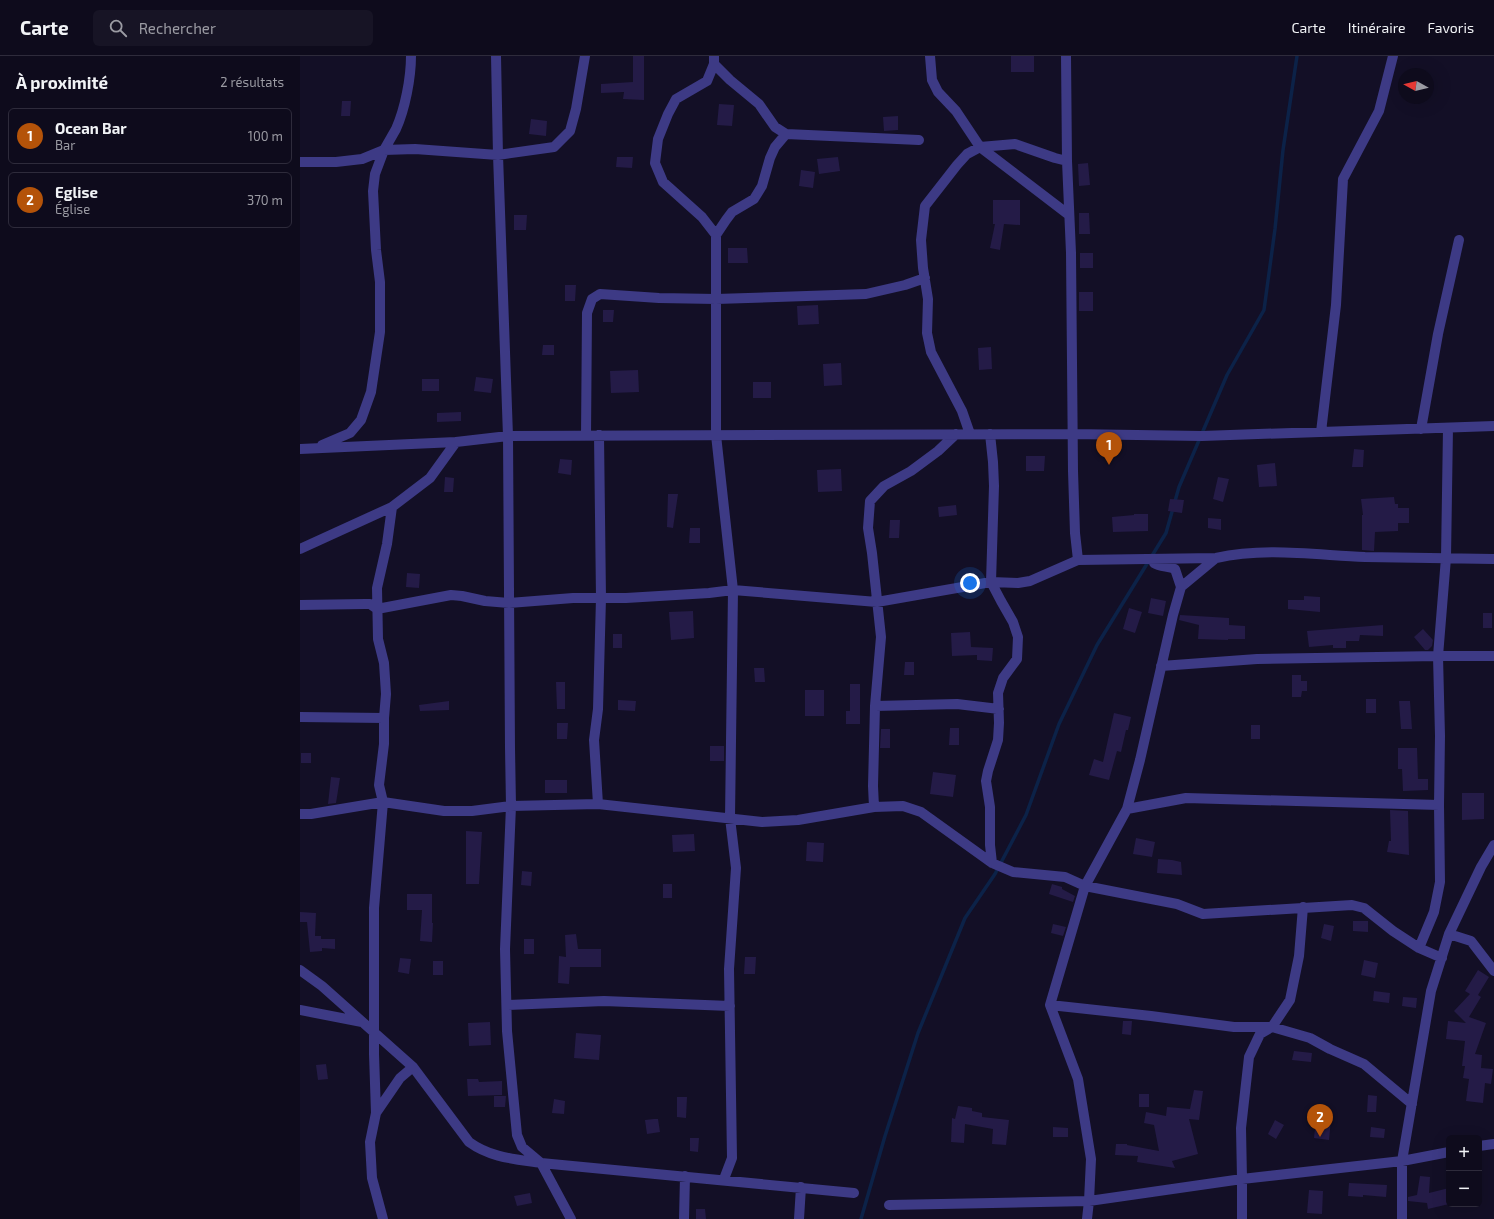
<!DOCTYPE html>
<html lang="fr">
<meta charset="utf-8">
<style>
body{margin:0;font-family:"Exo 2",sans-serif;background:#171425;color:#f1f3f6}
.controls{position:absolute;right:12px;bottom:12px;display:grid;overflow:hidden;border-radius:6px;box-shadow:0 4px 16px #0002}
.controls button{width:36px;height:36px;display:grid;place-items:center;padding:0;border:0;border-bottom:1px solid #2e2b3b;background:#0e0b1c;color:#f1f3f6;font:20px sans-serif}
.compass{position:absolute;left:1098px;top:12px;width:36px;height:36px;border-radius:50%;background:#0e0b1c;box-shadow:0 4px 16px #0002;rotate:278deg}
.you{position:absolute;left:670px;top:527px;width:14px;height:14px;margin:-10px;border:3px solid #fff;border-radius:50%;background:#1a73e8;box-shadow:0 0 0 6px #1a73e833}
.badge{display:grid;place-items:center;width:26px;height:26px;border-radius:50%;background:#b45309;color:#fff;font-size:13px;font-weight:700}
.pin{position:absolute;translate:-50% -33px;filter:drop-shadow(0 1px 2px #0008)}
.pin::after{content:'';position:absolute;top:21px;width:14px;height:12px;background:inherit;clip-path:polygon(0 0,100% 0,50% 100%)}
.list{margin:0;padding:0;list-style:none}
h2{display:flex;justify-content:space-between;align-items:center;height:52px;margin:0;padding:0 16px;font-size:17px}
h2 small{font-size:13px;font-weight:400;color:#9b9ba3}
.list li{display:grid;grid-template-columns:26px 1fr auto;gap:12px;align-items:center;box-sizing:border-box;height:56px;margin:0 8px 8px;padding:0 8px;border:1px solid #2e2b3b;border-radius:6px}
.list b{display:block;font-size:15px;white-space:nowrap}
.list p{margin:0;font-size:13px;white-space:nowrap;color:#9b9ba3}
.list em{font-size:13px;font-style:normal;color:#9b9ba3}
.icon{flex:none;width:22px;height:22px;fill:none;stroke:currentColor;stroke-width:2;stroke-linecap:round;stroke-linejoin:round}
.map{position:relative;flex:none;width:1194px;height:1163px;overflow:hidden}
header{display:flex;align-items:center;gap:24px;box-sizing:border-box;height:56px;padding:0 20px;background:#0e0b1c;border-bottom:1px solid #2e2b3b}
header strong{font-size:19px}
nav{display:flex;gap:22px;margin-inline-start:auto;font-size:14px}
.search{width:280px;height:36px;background:#171425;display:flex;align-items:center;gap:10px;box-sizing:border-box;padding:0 14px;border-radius:6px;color:#9b9ba3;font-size:15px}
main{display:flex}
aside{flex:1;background:#0e0b1c}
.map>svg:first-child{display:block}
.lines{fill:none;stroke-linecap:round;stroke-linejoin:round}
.stream{stroke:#0c2248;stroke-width:3.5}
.building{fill:#241b47}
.minor{stroke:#3d3a85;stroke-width:10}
</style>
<header>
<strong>Carte</strong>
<div class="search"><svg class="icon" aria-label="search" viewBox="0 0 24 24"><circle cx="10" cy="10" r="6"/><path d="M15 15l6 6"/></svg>Rechercher</div>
<nav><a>Carte</a><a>Itinéraire</a><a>Favoris</a></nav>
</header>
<main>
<aside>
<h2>À proximité<small>2 résultats</small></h2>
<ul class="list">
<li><span class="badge">1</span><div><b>Ocean Bar</b><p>Bar</p></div><em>100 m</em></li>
<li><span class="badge">2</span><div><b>Eglise</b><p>Église</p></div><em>370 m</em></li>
</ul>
</aside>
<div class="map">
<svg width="1194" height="1163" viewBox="0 0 1194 1163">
<rect width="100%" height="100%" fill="#130f26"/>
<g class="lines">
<path class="stream" d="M561,1163L585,1080L618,977L665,862L695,818L726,759L759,668L797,589L866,477L879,431L927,319L964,254L975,173L983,94L997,0"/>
</g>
<path class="building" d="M333,0H344V44L323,43L324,36L301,37V28L333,26Z
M711,0H734V16H711Z
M42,45H51L50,60H41Z
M419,48L434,49L432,70L417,69Z
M598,60V74L584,75L583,61Z
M231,63L247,65L246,80L229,78Z
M317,101H333L332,112L316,111Z
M538,101L540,115L519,118L517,103Z
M788,107L790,129L779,130L778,108Z
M501,114L515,116L513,132L499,130Z
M693,144H720V169L704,168L700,194L690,192L695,168H693Z
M779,157H789L790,178H779Z
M214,159H227L226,174H214Z
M428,192H447L448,207H428Z
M780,197H793V212H780Z
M265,229H276L275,245H265Z
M779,236H793V255H779Z
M518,249L519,268L498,269L497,250Z
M303,254H314L313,266H303Z
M243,289H254V299H242Z
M691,291L692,313L679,314L678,292Z
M541,307L542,329L524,330L523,308Z
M338,314L339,336L311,337L310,315Z
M176,321L193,323L191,337L174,335Z
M122,323H139V335H122Z
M453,326H471V342H453Z
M161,356V365L137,366V357Z
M1054,393L1064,394L1063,411H1052Z
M726,400H745L744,415H726Z
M260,403L272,404L271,419L258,417Z
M975,407L977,430L959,431L957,409Z
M541,413L542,435L518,436L517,414Z
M145,421L154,422L153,436H144Z
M918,421L929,423L923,446L913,443Z
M368,438H378L373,472L367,471Z
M1094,441L1095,448H1098V452H1109V467H1098V475L1075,476L1074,495L1062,494V459H1063L1061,443Z
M870,443L884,444L882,457L868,455Z
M656,449L657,459L639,461L638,451Z
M834,458H848V475L813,476L812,461L834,459Z
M908,462L921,463V474L908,472Z
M590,464H600L599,482H589Z
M390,472H400V487H389Z
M107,517L120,518L119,532L106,531Z
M1004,540L1020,541V556L988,553V544H1004Z
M851,542L866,545L863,560L848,557Z
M829,552L842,556L835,577L823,573Z
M393,555L394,582L371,584L369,556Z
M1183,557H1192V572H1183Z
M880,559L929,562V569L945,570V583H928V584L898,583L899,569L879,564Z
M1083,569V580L1060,579L1059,585H1046V592H1033V589L1009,591L1007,575Z
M1123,573L1133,584L1132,590L1128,594H1125L1114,581Z
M670,576L671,591L693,592L692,605L677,604V599L652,600L651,577Z
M313,578H322V592H313Z
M605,606H614V619H604Z
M454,612H464L465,626H455Z
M992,619H1001V625H1007V635H1002L1001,641H992Z
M256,626H265V653H257Z
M550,628H560V668H546V655H550Z
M505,634H524V660H505Z
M1066,643H1076V657H1066Z
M318,644L336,645L335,655L318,654Z
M149,645V654L120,655L119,649Z
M1099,645H1110L1112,673H1101Z
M814,657L831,661L828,674H826L821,696L817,695L809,724L789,719L794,703L803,706Z
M257,667H268L267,683H257Z
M951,669H960V683H951Z
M650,672H659V689H649Z
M581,673H590V692H580Z
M410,690H424V705H410Z
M1098,692H1117L1118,723H1128V734L1103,735L1102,713H1098Z
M1,697H11V707H1Z
M633,716L656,719L653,741L630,738Z
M31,721L40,722L36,747L28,748Z
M245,724H267V737H245Z
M1162,737H1184V763L1162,764Z
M1090,754L1108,755L1109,799L1087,796L1089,785H1091Z
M166,775L182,776L179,828H166Z
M394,778L395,795L373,796L372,779Z
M836,782L855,786L852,801L833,798Z
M507,786L524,787L523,806L506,805Z
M858,803L872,804L881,806L882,819L857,817Z
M222,815L232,816L231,830L221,829Z
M363,828H372V842H363Z
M752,828L762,831V833L775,840L773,846L749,838Z
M107,838H132V867H133L132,886L120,885L122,854H107Z
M0,856L16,857L15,880H21V883H35V893L22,892V895L10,896L7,866H0Z
M1053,865H1068V876L1053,875Z
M753,868L766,871L763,880L751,877Z
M1024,868L1034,870L1031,885L1021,882Z
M276,878L278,893H301V911H270L269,928L258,927L259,900L266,901L265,879Z
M224,883H234V898H224Z
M445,901H456L455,918H444Z
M100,902L111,903L109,918L98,916Z
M1064,904L1078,907L1075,922L1061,919Z
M133,905H143V919H133Z
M1178,914L1189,921L1178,939L1181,941L1169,961L1186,967L1175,998L1182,999L1181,1012L1193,1013L1191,1028L1185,1027L1183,1047L1166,1045L1169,1023L1163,1022L1165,1010H1162L1165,985L1146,983L1148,965L1166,967L1154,955L1170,938L1165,935Z
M1074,935L1090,937L1089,947L1073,945Z
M1103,941L1117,942L1116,952L1102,950Z
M823,965H832L831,979L822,978Z
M190,966L191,989L169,990L168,967Z
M276,977L301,979L299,1004L274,1002Z
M994,995L1012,997L1011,1006L992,1004Z
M26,1008L28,1023L18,1024L16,1009Z
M167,1023H178L179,1026L202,1025V1039L168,1040Z
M894,1034L903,1035L899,1064L889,1063L898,1098L872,1105L875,1112L837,1106L838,1100L815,1099L816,1088H827V1089L859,1095L854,1069L844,1067L846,1056L866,1060L867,1051L890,1053Z
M839,1038H849V1051H839Z
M1068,1039L1077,1040L1076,1056H1067Z
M194,1040H206L205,1051H194Z
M377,1041H387L386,1062L377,1061Z
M254,1043L265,1045L264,1058L252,1057Z
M658,1050L672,1052V1055L682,1057V1061L709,1064L706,1089L692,1088L693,1073L665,1068L664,1087L651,1086L652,1062L655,1063Z
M1016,1062L1031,1063L1029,1084L1014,1082Z
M354,1063H358L360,1076L347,1078L345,1064Z
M975,1064L984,1069L976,1083L968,1078Z
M753,1071L768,1072V1081H753Z
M1071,1071L1085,1073L1084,1082L1070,1081Z
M390,1082H399L398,1096L390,1095Z
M1120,1120L1130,1121L1129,1137L1149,1132V1148L1128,1153L1127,1147L1108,1145V1141L1117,1139Z
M1049,1127L1087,1129L1086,1141L1063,1139V1141L1048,1140Z
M1009,1134L1023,1135L1022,1158L1007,1157Z
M230,1137L232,1147L217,1150L214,1140Z
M396,1153H405L406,1163H396Z"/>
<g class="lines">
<path class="minor" d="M196,0L198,99L208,380L210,692L211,750L205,893L207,975L217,1079L222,1091L241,1107L271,1163
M414,0V8L407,25L376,43L368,58L358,83L355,107L363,126L402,161L416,179
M630,0L632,24L638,36L656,55L680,91L769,159
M766,0L767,105L771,197L773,415L775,477L778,504
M414,8L430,24L459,48L475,71L486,78L619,84
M0,106H36L62,103L84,94C88,87 92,80 96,73C105,53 111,22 111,0
M1121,373L1138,278L1159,184
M1021,376L1036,249L1043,123L1079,55L1093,0
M670,378L662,355L631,296L627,277L628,243L623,212L621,184L625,150L657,109L667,98L680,91L715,88L755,102L767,105
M690,378L693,406L694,430L691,526L701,545L713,566L718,581L717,603L703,622L698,637L699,667L698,684L688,715L686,725L690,751V789L692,807
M286,380L287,257L292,243L300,238L359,242L416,243V179L426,164L432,156L454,143L462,130L470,102L475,91L486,78
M22,389L50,377L61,364L71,336L80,276V226L76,194L73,135L75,118L84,94L115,93L198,99L254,91L270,75L276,53L285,0
M0,393L156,386L208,380L772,378L902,380L1194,370
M0,493L92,451L130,422L156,386
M881,531L916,502
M0,549L65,548H70L77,553L151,539L162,540L185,545L209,547L273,542H326L409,537L433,534L577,546L691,526L718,527L730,525L778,504L916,502C965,491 1016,499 1065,501C1108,502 1151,502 1194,503
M861,610L957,603L1138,600H1194
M575,650L657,648L699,653
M0,661L84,662
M298,748L294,684L298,653L301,542L299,379
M574,751L573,730L575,650L581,581L572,497L568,472L570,445L584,430L611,415L638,395L656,378
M827,753L886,742L1139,749
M0,758H11L83,746L144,755H172L211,750L298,748L462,766L498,764L574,751L603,750L621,756L692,807L713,816L765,821L785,830L877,848L903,858L1052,849L1064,852L1093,875L1119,892L1142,902
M1003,851L999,900L990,944L972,971L1010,982L1030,993L1064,1008L1112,1048
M1149,878L1171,885L1194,915
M1119,892L1134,856L1140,826L1139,749L1140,680L1138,600L1146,502L1148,372
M0,914L22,930L113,1011L169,1086C191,1102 215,1103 241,1107L554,1137
M207,949L304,945L430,950
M750,949L851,960L934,971H972
M0,954L62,966
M76,1057L100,1022L113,1011
M1179,1090L1194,1088
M424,1123L432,1102L429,913L436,812L430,762L433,534L416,379V243L566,238L605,229L625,222
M589,1149L789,1145L942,1123L1102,1105L1149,1096
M83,1163L72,1122L70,1086L76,1057L74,998V852L83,746L79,729L84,688V662L86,638L84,607L78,583L77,532L87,488L92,451
M384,1163L385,1120
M499,1163L501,1131
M787,1163L789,1145L791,1103L778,1023L750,949L785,830L827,753L840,704L873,559L881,531L875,513C868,510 860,511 854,507
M942,1163V1123L941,1072L949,1001L960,978L970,972
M1102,1163V1105L1131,935L1149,878L1181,811L1194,789"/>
</g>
</svg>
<div class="controls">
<button>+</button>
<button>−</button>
</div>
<svg class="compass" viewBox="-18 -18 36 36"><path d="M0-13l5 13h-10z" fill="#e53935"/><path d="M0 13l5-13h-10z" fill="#9b9ba3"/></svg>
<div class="you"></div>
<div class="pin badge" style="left:809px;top:409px">1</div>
<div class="pin badge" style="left:1020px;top:1081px">2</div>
</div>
</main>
